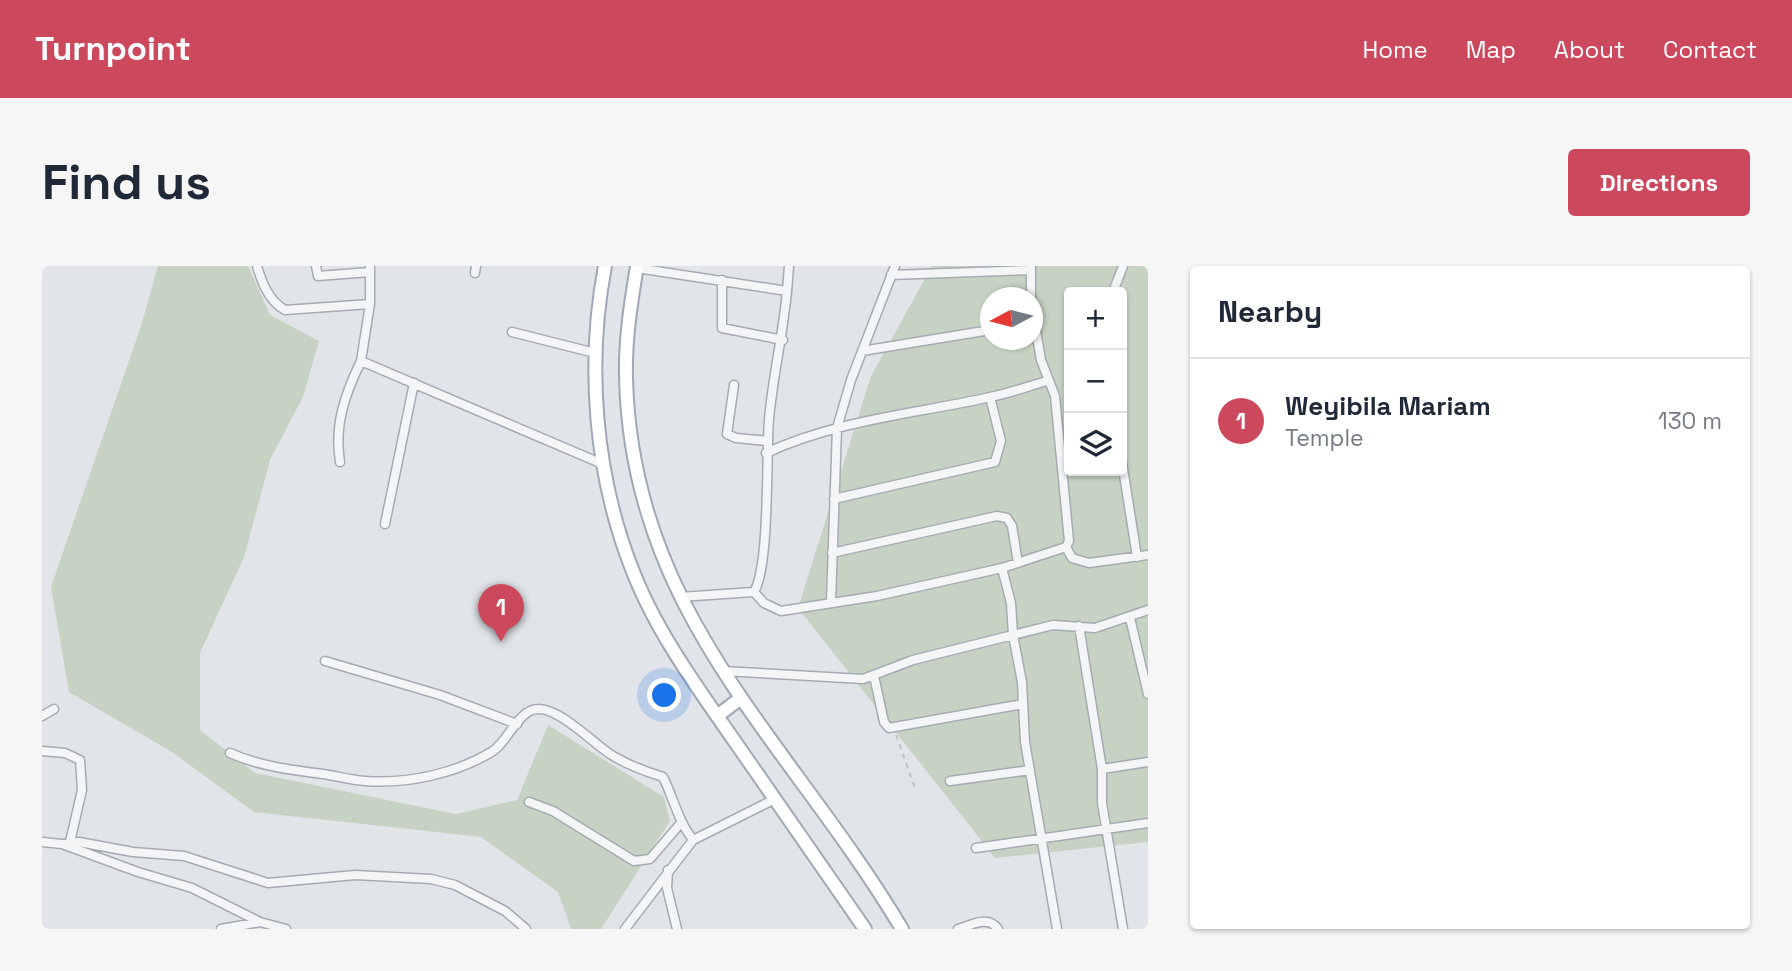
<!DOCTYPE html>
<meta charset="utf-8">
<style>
body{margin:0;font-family:"Space Grotesk",sans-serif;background:#f6f6f7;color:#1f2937}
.controls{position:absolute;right:21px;top:21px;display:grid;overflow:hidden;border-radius:7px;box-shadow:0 2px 5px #0004}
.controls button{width:63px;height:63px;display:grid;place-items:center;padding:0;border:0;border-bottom:2px solid #e0e1e3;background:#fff;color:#1f2937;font:35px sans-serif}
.compass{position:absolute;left:938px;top:21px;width:63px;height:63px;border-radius:50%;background:#fff;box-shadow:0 2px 5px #0004;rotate:263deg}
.you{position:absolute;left:623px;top:430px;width:24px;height:24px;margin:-18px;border:5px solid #fff;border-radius:50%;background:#1a73e8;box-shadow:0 0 0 10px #1a73e833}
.badge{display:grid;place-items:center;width:46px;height:46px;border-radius:50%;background:#cc485d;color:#fff;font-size:23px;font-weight:700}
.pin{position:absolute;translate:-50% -58px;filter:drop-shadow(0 2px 4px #0008)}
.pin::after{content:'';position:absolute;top:37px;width:24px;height:21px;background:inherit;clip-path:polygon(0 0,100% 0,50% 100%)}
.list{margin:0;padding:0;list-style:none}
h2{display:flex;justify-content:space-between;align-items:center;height:91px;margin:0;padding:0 28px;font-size:30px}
h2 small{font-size:23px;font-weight:400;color:#747a83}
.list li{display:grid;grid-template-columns:46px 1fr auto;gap:21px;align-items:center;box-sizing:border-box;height:126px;padding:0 28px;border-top:2px solid #e0e1e3}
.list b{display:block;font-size:26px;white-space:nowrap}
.list p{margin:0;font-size:23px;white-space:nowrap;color:#747a83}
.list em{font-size:23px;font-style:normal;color:#747a83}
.icon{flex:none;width:38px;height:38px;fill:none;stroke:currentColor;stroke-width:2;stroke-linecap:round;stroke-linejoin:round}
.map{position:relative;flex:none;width:1106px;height:663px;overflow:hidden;border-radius:7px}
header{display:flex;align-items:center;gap:42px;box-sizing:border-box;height:98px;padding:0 35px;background:#cc485d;color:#fff}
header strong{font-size:33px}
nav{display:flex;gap:38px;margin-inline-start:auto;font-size:24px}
.intro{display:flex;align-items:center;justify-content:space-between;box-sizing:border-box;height:168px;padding:0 42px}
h1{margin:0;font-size:49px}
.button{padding:18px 32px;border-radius:7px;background:#cc485d;color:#fff;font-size:24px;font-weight:700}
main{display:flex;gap:42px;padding:0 42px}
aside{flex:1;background:#fff;border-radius:7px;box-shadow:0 2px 5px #0004}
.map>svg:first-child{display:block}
.green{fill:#c6d3c2;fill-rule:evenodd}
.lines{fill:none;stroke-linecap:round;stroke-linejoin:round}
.street-casing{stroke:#a6abb3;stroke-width:11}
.primary-casing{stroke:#a0a8b5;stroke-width:16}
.path{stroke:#bec2c7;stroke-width:2;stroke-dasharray:5 5;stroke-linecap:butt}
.street{stroke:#f3f5f7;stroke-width:8}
.primary{stroke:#fff;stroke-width:12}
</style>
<header>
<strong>Turnpoint</strong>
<nav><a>Home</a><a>Map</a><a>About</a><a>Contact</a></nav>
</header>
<div class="intro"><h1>Find us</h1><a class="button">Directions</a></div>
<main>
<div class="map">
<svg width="1106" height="663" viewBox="0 0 1106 663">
<rect width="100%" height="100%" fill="#e1e4e9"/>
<path class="green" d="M116,0H206L228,49L277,75L261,131L228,194L202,291L158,387V464L213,507L414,548L475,534L506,459L622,531L628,555L559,663H529L516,626L439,571L212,546L130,486L27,426L9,321L100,57Z
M890,0H1106V576L953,592L756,342L829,110ZM1027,26H1080V205H1027ZM948,32H990V74H948Z"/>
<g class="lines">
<g class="street-casing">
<path id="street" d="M215,0C220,17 227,35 243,44L328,38L319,95L563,199
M274,0L276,10L328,6
M328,0V38
M595,2L745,25L747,0
M433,7L434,0
M849,9L989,4
M680,14V62L741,74
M1071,26L1081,0
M989,32V0
M470,66L553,87
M820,85L948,64
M692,119L685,168L694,172L726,175
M724,187C795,154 873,148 948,131C968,127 987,120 1005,115
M298,196C292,159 303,128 319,95
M1080,196L1095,291
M792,233L953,196L959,175L948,131
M343,258L372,117
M1024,281L1030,292L1047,297L1106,289
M790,287L955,250L965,252L970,260L976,297
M712,326C728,299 724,191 727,153C731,110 741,68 745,25
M712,326L722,337L739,345L835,330L960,302
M638,331L712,326
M789,336L795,162L809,114L853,0
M1088,352L1106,428
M1037,360L1060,503V537L1081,663
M283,395L398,429L475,458
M681,405L821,413L871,394L971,369L969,337L960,302L1024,281L1027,275L1013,130L999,94L990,41
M832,410L842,456L847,462L981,438
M0,450L12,443
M0,485L23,487L38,494L40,524L28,576
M188,487C217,500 249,504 281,508C295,510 309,514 323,515C365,518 414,508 451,485C466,475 477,443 496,443C517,442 550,476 568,488C585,499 602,505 621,511C632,533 636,555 651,574
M1060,503L1106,496
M908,515L988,504
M487,536L511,545L592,595L608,593L638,558
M0,576L20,578L96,606L150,622L218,656
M20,578L37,576L91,586L142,590L226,617L313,609L389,613L413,619L463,645L484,663
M934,582L1106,557
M626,604L625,622L635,663
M179,663L218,656L244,663
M583,663L651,574L733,533
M916,663C930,659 946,649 956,663
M1015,663L983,476L980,416L971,369L1011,359L1053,362L1106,344"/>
</g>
<g class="primary-casing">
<path id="primary" d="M563,0C544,99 553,209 590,303C614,366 657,424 696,480C739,541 781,602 823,663
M595,0C589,37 583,73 584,111C589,349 748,475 860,663
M675,450L699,432"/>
</g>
<path class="path" d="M854,469L874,525"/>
<use href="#street" class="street"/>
<use href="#primary" class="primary"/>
</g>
</svg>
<div class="controls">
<button>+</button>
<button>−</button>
<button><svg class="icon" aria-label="layers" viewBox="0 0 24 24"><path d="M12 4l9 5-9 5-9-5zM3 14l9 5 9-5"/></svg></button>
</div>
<svg class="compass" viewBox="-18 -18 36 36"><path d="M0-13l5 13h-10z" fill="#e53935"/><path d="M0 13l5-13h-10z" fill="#747a83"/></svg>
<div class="you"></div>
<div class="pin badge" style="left:459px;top:376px">1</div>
</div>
<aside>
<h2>Nearby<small></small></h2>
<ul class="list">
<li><span class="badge">1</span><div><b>Weyibila Mariam</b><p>Temple</p></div><em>130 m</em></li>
</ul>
</aside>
</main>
